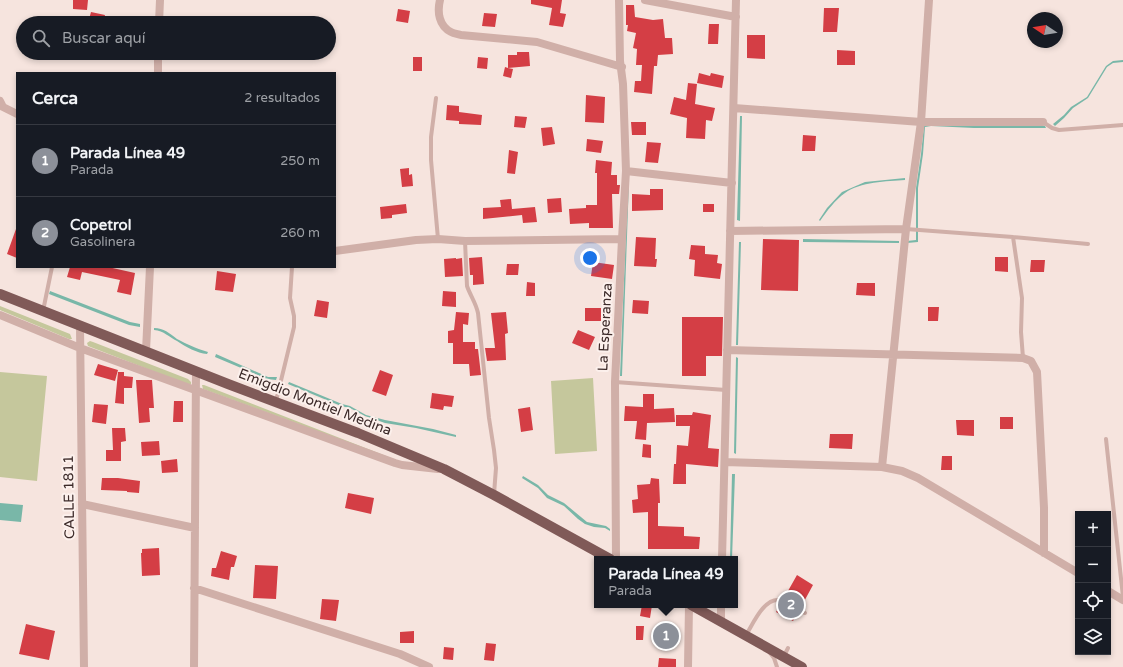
<!DOCTYPE html>
<html lang="es">
<meta charset="utf-8">
<style>
body{margin:0;font-family:"Varela Round",sans-serif;background:#242831;color:#f1f3f6}
.controls{position:absolute;right:12px;bottom:12px;display:grid;overflow:hidden;border-radius:0px;box-shadow:0 2px 6px #0003}
.controls button{width:36px;height:36px;display:grid;place-items:center;padding:0;border:0;border-bottom:1px solid #363941;background:#171b24;color:#f1f3f6;font:20px sans-serif}
.compass{position:absolute;left:1027px;top:12px;width:36px;height:36px;border-radius:50%;background:#171b24;box-shadow:0 2px 6px #0003;rotate:282deg}
.you{position:absolute;left:590px;top:258px;width:14px;height:14px;margin:-10px;border:3px solid #fff;border-radius:50%;background:#1a73e8;box-shadow:0 0 0 6px #1a73e833}
.badge{display:grid;place-items:center;width:26px;height:26px;border-radius:50%;background:#8c9099;color:#fff;font-size:13px;font-weight:700}
.pin{position:absolute;translate:-50% -50%;border:2px solid #fff;box-shadow:0 1px 4px #0006}
.popup{position:absolute;left:594px;top:556px;width:144px;height:52px;box-sizing:border-box;display:grid;place-content:center;border-radius:0px;background:#171b24;filter:drop-shadow(0 1px 3px #0005);font-size:13px;white-space:nowrap;color:#9ea1a6}
.popup b{font-size:15px;color:#f1f3f6}
.popup::after{content:'';position:absolute;left:50%;top:100%;margin-left:-8px;border:8px solid transparent;border-top-color:#171b24}
.list{margin:0;padding:0;list-style:none}
h2{display:flex;justify-content:space-between;align-items:center;height:52px;margin:0;padding:0 16px;font-size:17px}
h2 small{font-size:13px;font-weight:400;color:#9ea1a6}
.list li{display:grid;grid-template-columns:26px 1fr auto;gap:12px;align-items:center;box-sizing:border-box;height:72px;padding:0 16px;border-top:1px solid #363941}
.list b{display:block;font-size:15px;white-space:nowrap}
.list p{margin:0;font-size:13px;white-space:nowrap;color:#9ea1a6}
.list em{font-size:13px;font-style:normal;color:#9ea1a6}
.icon{flex:none;width:22px;height:22px;fill:none;stroke:currentColor;stroke-width:2;stroke-linecap:round;stroke-linejoin:round}
.map{position:relative;flex:none;width:1123px;height:667px;overflow:hidden}
.search{position:absolute;background:#171b24;box-shadow:0 2px 6px #0003;left:16px;top:16px;width:320px;height:44px;display:flex;align-items:center;gap:10px;box-sizing:border-box;padding:0 14px;border-radius:22px;color:#9ea1a6;font-size:15px}
.panel{position:absolute;background:#171b24;box-shadow:0 2px 6px #0003;left:16px;top:72px;width:320px;height:196px;border-radius:0px}
.map>svg:first-child{display:block}
.green{fill:#c5c79c}
.water{fill:#79b7a8}
.building{fill:#d43e45}
.lines{fill:none;stroke-linecap:round;stroke-linejoin:round}
.service{stroke:#d0afa8;stroke-width:4}
.minor{stroke:#d0afa8;stroke-width:8}
.primary{stroke:#805a58;stroke-width:10}
.labels{text-anchor:middle;dominant-baseline:central;stroke-width:4;stroke-linejoin:round;paint-order:stroke}
.street-label{font-size:14px;fill:#3c2a29;stroke:#fcf0ec}
</style>
<div class="map">
<svg width="1123" height="667" viewBox="0 0 1123 667">
<rect width="100%" height="100%" fill="#f6e4de"/>
<path class="green" d="M0,306L70,334L72,339H69L0,310Z
M90,341L93,342L188,379L191,382V384L189,385L88,346L87,343Z
M0,372L47,376L37,481L0,477Z
M593,378L597,451L555,454L551,381Z
M202,385H204L404,463L203,389Z"/>
<path class="water" d="M1123,60V62L1113,63L1107,67L1088,98L1073,108L1064,118L1055,126L1053,124L1064,115L1071,107L1087,97L1106,66L1113,61Z
M740,116H742L740,221L737,220Z
M924,125H932L975,126H1045L1046,128H974L931,126L925,127L923,154L918,188V242L907,243V241L916,240V188L921,154Z
M905,178V180C887,181 860,182 845,193C835,200 827,211 820,221L819,220L827,208L842,192L865,182Z
M628,181H629L622,376H620Z
M803,239L899,241V243L803,242Z
M739,242H741L738,345H736Z
M50,291L130,322L140,324V327L129,325L49,294Z
M154,328C164,328 169,333 177,339C186,344 198,349 208,352L207,354C197,353 186,347 177,341C169,337 164,331 154,330Z
M216,354L268,377H277L276,380L267,379L215,357Z
M736,357L738,358L736,454L734,453Z
M289,382L342,404L350,406L366,415L385,420L433,429L456,435V437L416,428L385,423L365,416L350,408L341,406L288,384Z
M732,474H735L732,559H730Z
M523,476L538,485L548,495L564,503L587,522L606,526L610,529V531L605,528L594,527L585,524L578,519L564,506L547,498L538,488L522,478Z
M0,503L23,505L21,522L0,520Z"/>
<path class="building" d="M73,0H88L87,10L73,9Z
M531,0H562L560,13L566,14L563,27L549,25L552,8L531,4Z
M626,5H634L635,17L653,20L663,19L665,38H672L673,54L658,55L657,66H654L652,94L634,92L635,81H641L642,65H636L637,49L633,48L636,33L627,31L628,25H626Z
M824,8H839L837,32H823Z
M398,9L410,11L408,23L396,21Z
M91,12L105,15L103,23H88Z
M484,13L497,14L495,27L482,26Z
M709,24H719L718,44H708Z
M747,35H765V59L747,58Z
M837,50L855,51V65H837Z
M517,52H529L530,66L508,68L513,69L511,78L503,76L505,67L508,68V55H517Z
M413,57H422V71H413Z
M478,57L488,58L487,69L477,68Z
M699,73L710,76L711,73L724,76L722,88L697,83Z
M688,83L697,84L695,104L715,108L712,121L706,120L705,139L686,138L687,118L670,114L674,97L686,100Z
M586,95L605,97L604,123L585,122Z
M447,105L459,106V112L482,115L481,125L459,124V121L446,120Z
M515,116L527,117L525,128L514,127Z
M631,122H646V135H632Z
M552,127L555,144L543,146L541,128Z
M803,135L816,136L815,151H802Z
M587,139L603,141L601,153L586,151Z
M647,142L661,143L658,163L645,162Z
M509,150L518,152L515,174L507,173Z
M596,160L612,162L611,175H617V185H620L619,194H612L613,228H589V223L570,224L569,209L586,208V205H597V173H595Z
M409,168V175L412,174L413,186L402,187L400,169Z
M650,189H663V210L632,211V194L650,195Z
M561,198L562,212L548,213L547,199Z
M511,199L512,209L535,207L537,222L523,223L522,215L483,219V208L501,207L500,200Z
M406,204L407,213L392,215V218L381,219L380,207Z
M703,204H714V212H703Z
M16,229H17V258L7,254Z
M636,237L656,238L655,259H657L656,267L634,266Z
M763,239L799,240L798,291L761,290Z
M691,245L705,246V254L718,255L717,263L722,264L720,279L694,276L695,260L689,259Z
M482,257L484,284L473,285V275H470L469,258Z
M995,257H1008V272L995,271Z
M456,258V259L462,258L463,276L445,277L444,259Z
M1031,260H1045L1044,272H1030Z
M593,262L614,265L612,279L591,276Z
M507,264H519L518,275H506Z
M70,267H108L135,273L131,295L117,292L120,280L82,272L80,280L67,277Z
M217,271L236,274L233,292L215,290Z
M527,282L535,283V296H526Z
M857,283H875V296L856,295Z
M443,291L456,292V307L442,306Z
M317,300L329,302L327,318L314,316Z
M633,300L649,301L648,314L632,313Z
M928,307H939L938,321H928Z
M585,308H601V321H585Z
M456,312L469,313L468,325L463,324V342H475V349H478L481,375L470,376L469,364H453V343H448V331L454,330Z
M506,312L508,333L505,334L506,360L487,361L485,348H495L491,313Z
M682,317H723L722,356H706V376H682Z
M578,330L595,337L589,350L572,343Z
M98,364L118,370L115,381L94,375Z
M380,370L393,375L386,396L372,391Z
M118,372H124V376L133,377L132,388H124V404L115,403Z
M136,380H152L154,408H149L150,422L139,423Z
M432,393L454,396L452,407L444,406L443,410L430,408Z
M643,394H654V409L674,408L675,422L647,423L646,440L635,439L637,421H624L625,406L643,407Z
M174,401H183V422H173Z
M94,404L108,405L106,424L92,422Z
M530,407L533,430L521,432L518,409Z
M693,412L711,415L708,448L719,449L718,467L686,464V484H673L674,464H676L677,445L688,446L690,426H676V415H692Z
M1000,417H1013V429H1000Z
M956,420H974V436L957,435Z
M112,428H125L126,441L121,442V461H106V450H113Z
M830,434H853L852,449L829,448Z
M159,441L160,455L142,456L141,442Z
M643,444L651,445V458L642,457Z
M942,456H952V470H941Z
M177,459L178,472L162,473L161,461Z
M102,478H118L140,481L139,493L127,492V491L101,490Z
M651,478L659,479L660,503H658V526L684,527V536L700,537L699,549H648V512L633,513L632,500L638,499L637,485L650,484Z
M348,493L374,498L371,514L345,508Z
M159,548L160,575L142,576L141,553H142V549Z
M221,551L237,556L234,567H231L229,580L211,576L212,568H216Z
M255,565L278,566L276,599L253,598Z
M797,575L813,585L801,607L784,598Z
M322,599L339,600L336,621L320,619Z
M781,604L798,613L793,621L776,612Z
M642,605H652L650,618L640,616Z
M26,624L55,631L49,660L19,654Z
M636,626H644L643,640H636Z
M414,631V643H400V632Z
M486,643L496,644L494,661L484,660Z
M444,647L454,648L453,660L443,659Z
M659,658L676,659V667H658Z"/>
<g class="lines">
<path class="service" d="M436,98L431,137V160L438,239
M1043,122L1052,128L1059,130L1123,125
M906,229L1013,237L1088,244
M1013,237L1022,298L1021,332L1023,358
M465,241L467,286C470,295 476,303 478,313L489,418L494,450L496,468L494,494
M43,311L52,267
M615,382L726,390
M276,401L294,327V316L290,298L292,267
M1106,439L1123,597
M746,635C753,624 764,598 779,600C786,601 798,609 805,613
M770,653L774,658L777,667
M784,656L788,648"/>
<path class="minor" d="M440,0C437,12 439,26 451,32C454,34 458,34 461,35L537,42L622,67
M645,0L736,17
M159,23L160,0
M158,73V53
M0,101L3,107L17,114
M734,108L921,122H1043
M626,171L732,183
M730,231L906,229
M335,251L416,240L438,239L465,241L622,239
M0,315L80,348L395,463L402,465L438,469
M80,326L84,667
M727,350L1023,358L1031,361L1037,372L1044,508V553
M146,351L150,267
M725,462L882,467L902,471L918,478L1078,573
M882,467L906,229L921,122L929,0
M82,504L195,528
M616,559L615,382L622,239L626,171L623,84L620,61L619,0
M722,559L736,0
M194,588L400,654L429,667
M1108,591L1123,600
M721,622V605
M194,667L196,371
M688,667L689,605"/>
<path class="primary" d="M0,294L228,384L358,433L444,469L494,495L610,559
M691,605L802,667"/>
</g>
<g class="labels">
<g class="street-label">
<text transform="translate(605 327) rotate(-87)">La Esperanza</text>
<text transform="translate(315 402) rotate(21)">Emigdio Montiel Medina</text>
<text transform="translate(69 497) rotate(-91)">CALLE 1811</text>
</g>
</g>
</svg>
<div class="controls">
<button>+</button>
<button>−</button>
<button><svg class="icon" aria-label="locate" viewBox="0 0 24 24"><circle cx="12" cy="12" r="6"/><path d="M12 2v4M12 18v4M2 12h4M18 12h4"/></svg></button>
<button><svg class="icon" aria-label="layers" viewBox="0 0 24 24"><path d="M12 4l9 5-9 5-9-5zM3 14l9 5 9-5"/></svg></button>
</div>
<svg class="compass" viewBox="-18 -18 36 36"><path d="M0-13l5 13h-10z" fill="#e53935"/><path d="M0 13l5-13h-10z" fill="#9ea1a6"/></svg>
<div class="you"></div>
<div class="pin badge" style="left:666px;top:636px">1</div>
<div class="popup"><b>Parada Línea 49</b>Parada</div>
<div class="pin badge" style="left:791px;top:605px">2</div>
<div class="search"><svg class="icon" aria-label="search" viewBox="0 0 24 24"><circle cx="10" cy="10" r="6"/><path d="M15 15l6 6"/></svg>Buscar aquí</div>
<section class="panel">
<h2>Cerca<small>2 resultados</small></h2>
<ul class="list">
<li><span class="badge">1</span><div><b>Parada Línea 49</b><p>Parada</p></div><em>250 m</em></li>
<li><span class="badge">2</span><div><b>Copetrol</b><p>Gasolinera</p></div><em>260 m</em></li>
</ul>
</section>
</div>
